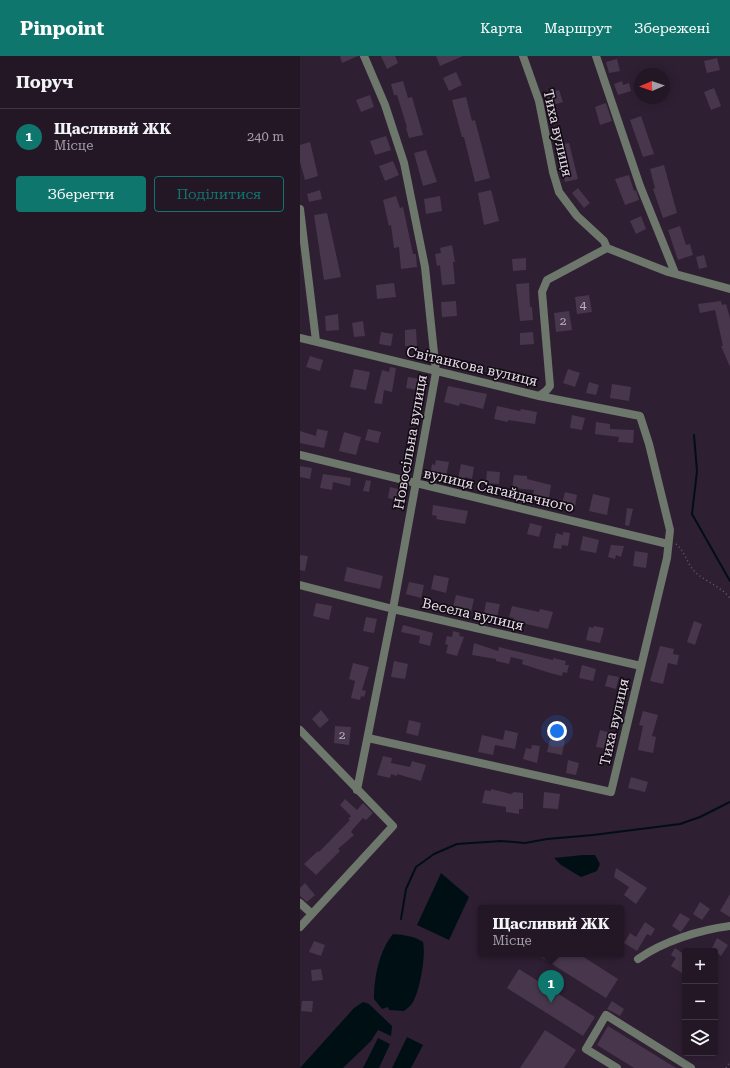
<!DOCTYPE html>
<html lang="uk">
<meta charset="utf-8">
<style>
body{margin:0;font-family:"Roboto Serif",serif;background:#2f2432;color:#f1f3f6}
.controls{position:absolute;right:12px;bottom:12px;display:grid;overflow:hidden;border-radius:4px;box-shadow:0 2px 10px #0003}
.controls button{width:36px;height:36px;display:grid;place-items:center;padding:0;border:0;border-bottom:1px solid #403643;background:#231726;color:#f1f3f6;font:20px sans-serif}
.compass{position:absolute;left:334px;top:12px;width:36px;height:36px;border-radius:50%;background:#231726;box-shadow:0 2px 10px #0003;rotate:268deg}
.you{position:absolute;left:257px;top:675px;width:14px;height:14px;margin:-10px;border:3px solid #fff;border-radius:50%;background:#1a73e8;box-shadow:0 0 0 6px #1a73e833}
.badge{display:grid;place-items:center;width:26px;height:26px;border-radius:50%;background:#0f766e;color:#fff;font-size:13px;font-weight:700}
.pin{position:absolute;translate:-50% -33px;filter:drop-shadow(0 1px 2px #0008)}
.pin::after{content:'';position:absolute;top:21px;width:14px;height:12px;background:inherit;clip-path:polygon(0 0,100% 0,50% 100%)}
.popup{position:absolute;left:178px;top:849px;width:146px;height:52px;box-sizing:border-box;display:grid;place-content:center;border-radius:4px;background:#231726;filter:drop-shadow(0 1px 3px #0005);font-size:13px;white-space:nowrap;color:#a39fa7}
.popup b{font-size:15px;color:#f1f3f6}
.popup::after{content:'';position:absolute;left:50%;top:100%;margin-left:-8px;border:8px solid transparent;border-top-color:#231726}
.list{margin:0;padding:0;list-style:none}
h2{display:flex;justify-content:space-between;align-items:center;height:52px;margin:0;padding:0 16px;font-size:17px}
h2 small{font-size:13px;font-weight:400;color:#a39fa7}
.list li{display:grid;grid-template-columns:26px 1fr auto;gap:12px;align-items:center;box-sizing:border-box;height:56px;padding:0 16px;border-top:1px solid #403643}
.list b{display:block;font-size:15px;white-space:nowrap}
.list p{margin:0;font-size:13px;white-space:nowrap;color:#a39fa7}
.list em{font-size:13px;font-style:normal;color:#a39fa7}
.actions{display:flex;gap:8px;padding:12px 16px}
.actions a{flex:1;padding:9px 0;border:1px solid #0f766e;border-radius:4px;text-align:center;font-size:14px;color:#0f766e}
.actions .main{background:#0f766e;color:#fff}
.icon{flex:none;width:22px;height:22px;fill:none;stroke:currentColor;stroke-width:2;stroke-linecap:round;stroke-linejoin:round}
.map{position:relative;flex:none;width:430px;height:1012px;overflow:hidden}
header{display:flex;align-items:center;gap:24px;box-sizing:border-box;height:56px;padding:0 20px;background:#0f766e;color:#fff}
header strong{font-size:19px}
nav{display:flex;gap:22px;margin-inline-start:auto;font-size:14px}
main{display:flex}
aside{flex:1;background:#231726}
.map>svg:first-child{display:block}
.water{fill:#000f14}
.lines{fill:none;stroke-linecap:round;stroke-linejoin:round}
.stream{stroke:#000f14;stroke-width:2}
.building{fill:#48374c}
.path{stroke:#695b6d;stroke-width:1.5;stroke-dasharray:1 3;stroke-linecap:butt}
.minor{stroke:#6d776b;stroke-width:8}
.labels{text-anchor:middle;dominant-baseline:central;stroke-width:3.5;stroke-linejoin:round;paint-order:stroke}
.number-label{font-size:12px;fill:#beb3c2}
.street-label{font-size:14px;fill:#e6dce9;stroke:#130c14}
</style>
<header>
<strong>Pinpoint</strong>
<nav><a>Карта</a><a>Маршрут</a><a>Збережені</a></nav>
</header>
<main>
<aside>
<h2>Поруч<small></small></h2>
<ul class="list">
<li><span class="badge">1</span><div><b>Щасливий ЖК</b><p>Місце</p></div><em>240 m</em></li>
</ul>
<div class="actions"><a class="main">Зберегти</a><a>Поділитися</a></div>
</aside>
<div class="map">
<svg width="430" height="1012" viewBox="0 0 430 1012">
<rect width="100%" height="100%" fill="#2f1f33"/>
<path class="water" d="M283,799H295L300,808L297,815L281,821L261,809L254,802Z
M141,817L169,841L149,884L117,869Z
M93,878C104,879 114,880 123,886C126,900 120,934 113,946C111,950 107,952 104,955L89,954L88,951L82,953L74,943C74,922 79,895 93,878Z
M63,946L69,948L92,970L91,980L78,974L71,985L43,1012H0L54,952Z
M107,981L123,989L111,1012H92Z
M78,982L90,988L79,1012H63Z"/>
<g class="lines">
<path class="stream" d="M394,379L397,415L392,458L430,525
M101,863L106,833L116,811L134,798L157,788L201,785L225,787L247,783L293,779L380,768L400,761L430,746"/>
</g>
<path class="building" d="M40,0H58L42,7Z
M81,0H95L98,7L87,13Z
M136,0H163L140,10Z
M417,2L420,14L407,17L404,5Z
M317,3L320,15L309,17L306,6Z
M156,16L162,29L149,35L143,22Z
M103,25L108,42L112,41L123,79L109,82L106,72L107,71L97,39H94L91,28Z
M322,25L323,29L329,27L331,35L318,39L314,28Z
M414,32L421,50L411,54L404,36Z
M259,34L263,46L250,50L246,38Z
M70,39L74,51L61,56L56,44Z
M166,41L172,65L175,64L190,122L175,126L164,81H162L152,44Z
M306,47L312,65L300,69L295,51Z
M341,60L354,98L343,101L330,64Z
M86,80L91,94L75,99L70,85Z
M10,86L18,120L5,124L0,106V89Z
M269,87L278,123L265,126L257,89Z
M126,94L137,126L123,130L114,97Z
M93,105L99,119L85,125L79,110Z
M364,109L377,157L363,162L353,133L355,132L350,113Z
M329,119L334,135L336,134L339,144L325,149L315,123Z
M278,132L290,147L284,152L272,137Z
M20,134L22,143L9,146L7,138Z
M191,134L199,165L184,169L178,137Z
M96,140L100,152L103,151L113,198H116L117,211L101,213L99,191L94,192L91,169L89,170L83,144Z
M140,140L142,155L126,158L124,143Z
M27,157L41,221L24,224L14,159Z
M341,160L346,173L336,178L330,165Z
M380,170L386,189L390,188L393,199L378,204L368,174Z
M152,189L155,206H153L155,228L142,229L140,209L137,210L135,198L141,197L140,192Z
M404,199L407,211L399,213L396,201Z
M226,202V214L213,215L212,203Z
M94,227L96,241L77,243L76,229Z
M229,227L230,251H232L233,264L220,265L216,228Z
M289,239L292,256L277,258L275,241Z
M156,245L157,260L142,261L141,246Z
M421,245L422,249L426,248L430,262V311L421,290H423L415,254L400,257L398,248Z
M269,255L272,274L256,276L254,257Z
M38,258L39,274L26,275L25,260Z
M63,265L65,280L54,281L52,267Z
M116,273L117,290H105V274Z
M81,276L93,278L91,290L79,288Z
M233,276L234,288L220,289V277Z
M10,300L23,304L20,315L6,311Z
M90,311L96,312L92,336L84,334L82,348L74,347L82,314L89,316Z
M54,313L70,316L66,334L50,331Z
M268,313L280,317L275,331L263,327Z
M108,321L120,323L117,334L106,332Z
M289,326L299,329L296,339L286,337Z
M312,328L331,331L329,345L310,342Z
M148,330L187,338L183,353L160,347L159,350L144,346Z
M197,350L220,355L221,353L237,356L235,368L208,364V366L194,363Z
M272,359L285,362L282,374L270,372Z
M296,366L310,368V373L334,374L333,387L318,386L319,381L295,378Z
M17,373L28,375L24,392L0,387V375L16,380Z
M68,373L81,376L78,387L65,384Z
M44,376L61,381L56,399L39,395Z
M136,404L149,406L146,421L130,419L132,408L135,409Z
M161,408L174,411L172,423L165,421V425L158,423Z
M0,410L12,412L10,423L0,421Z
M187,415L200,416L199,428L186,427Z
M23,418L51,422L50,430L33,426L32,434L20,432Z
M214,419L227,420V423L251,429L249,442L233,439L234,434L212,432Z
M66,424L71,425L69,436L63,435Z
M90,431L102,434L100,445L88,442Z
M265,436L277,439L275,451L262,448Z
M293,438L310,442L307,459L289,455Z
M133,449L168,455L165,468L136,463L137,460L132,459Z
M327,452L333,453L329,470L325,469Z
M230,467L242,470L239,481L227,478Z
M263,476L270,477L268,490L262,489L261,493L253,492L256,477L263,479Z
M283,480L299,484L296,497L280,494Z
M311,489L324,490L321,501L316,499L315,503L308,501Z
M335,495L348,497L346,512L333,510Z
M0,499L8,500L5,515L0,514Z
M47,511L83,520L80,533L44,525Z
M134,519L149,522L146,537L131,533Z
M109,526L124,529L121,542L106,538Z
M156,539L174,543L171,556L153,551Z
M186,546L200,548L197,561L184,558Z
M16,547L32,550L29,564L13,560Z
M212,550L239,556L240,553L253,556L248,573L213,565L214,562L209,561Z
M66,561L77,563L74,577L63,575Z
M394,565L402,568L395,589L387,586Z
M103,569L133,577L130,590L119,587L120,580L101,576Z
M294,570L304,572L300,587L286,584L289,571L293,572Z
M153,575L160,577L159,580L164,581L157,600L146,597L148,589L145,588L147,580L152,581Z
M174,587L198,595L199,591L253,604V602L266,605L265,609H269L267,617L263,616L262,620L250,617L222,608L223,604L211,601L209,608L196,605V603L172,599Z
M360,590L374,593L373,598L379,599L377,609L368,607L363,628L350,625Z
M94,605L108,608L105,623L91,621Z
M53,607L69,611L62,634L66,635L64,641L61,640L60,644L51,642L55,625L49,623Z
M282,609L296,613L293,625L279,622Z
M308,619L319,621L316,633L305,630Z
M21,654L29,664L20,672L12,663Z
M343,655L358,659L352,680L356,681L353,697L338,694L343,670L339,669Z
M109,664L121,667L118,680L106,677Z
M35,670L51,671L49,689L34,687Z
M205,674L218,677L215,693L195,689L193,699L178,696L182,679L203,684Z
M300,674L312,677L309,693L296,691Z
M257,682L265,684L262,699L247,696L250,683L257,684Z
M232,689L240,690L237,707L223,703L226,692L231,693Z
M83,700L92,702L91,707L110,711L112,705L126,709L121,725L97,718V720L91,718L90,722L77,719Z
M268,704L279,707L276,719L266,717Z
M331,721L348,726L345,736L328,732Z
M191,733L211,738L214,736L223,737V753H219V758L206,756V751L182,747L185,734L191,735Z
M244,736L260,738L258,753L243,752Z
M45,743L57,754L63,747L73,757L66,764L63,762L53,773L51,776L54,779L38,793L40,795L16,819L4,808L18,795L19,796L50,764L48,763L51,760L40,749Z
M316,812L347,832L336,848L324,839L329,831L314,821Z
M5,827L15,839L7,846L0,840V832Z
M430,838V861L420,855Z
M400,846L410,853L402,864L393,858Z
M380,857L390,863L381,876L372,870Z
M345,866L355,873L351,880L347,878L337,895L324,887L330,877L336,881Z
M417,882L428,889L421,900L415,895L411,894Z
M14,885L25,889L21,900L9,896Z
M375,892L385,899V919L371,910L376,902L371,899Z
M236,898H279L318,923L306,942Z
M21,913L23,924L12,925L11,914Z
M219,913L295,961L283,980L207,932Z
M2,945H13L12,956L1,955Z
M312,945L324,953L320,960L307,953Z
M308,970L376,1012H334L297,989Z
M245,974L276,994L264,1012H220Z"/>
<g class="lines">
<path class="path" d="M376,488C385,495 387,508 395,516C406,526 420,530 430,542
M426,1012L430,1006"/>
<path class="minor" d="M223,0L239,45L253,116L259,136L277,160L304,185L307,192L247,224L242,236L250,330L246,335L239,340
M296,0L340,130L375,217
M0,153L16,285
M307,192L368,216L430,233
M0,282L239,340L340,360L349,388L370,474L367,502L311,736L68,682
M0,399L368,488
M0,529L93,553L341,610
M0,674L93,770L0,871
M57,734L93,553L136,316L125,211L104,107L85,49L64,0
M0,847L12,858
M338,903C364,885 399,874 430,870
M317,1012L286,993L306,959L391,1012"/>
</g>
<g class="labels">
<g class="number-label">
<text x="283" y="249">4</text>
<text x="263" y="265">2</text>
<text x="42" y="679">2</text>
</g>
<g class="street-label">
<text transform="translate(258 77) rotate(77)">Тиха вулиця</text>
<text transform="translate(172 310) rotate(13)">Світанкова вулиця</text>
<text transform="translate(110 386) rotate(-80)">Новосільна вулиця</text>
<text transform="translate(199 434) rotate(13)">вулиця Сагайдачного</text>
<text transform="translate(173 558) rotate(13)">Весела вулиця</text>
<text transform="translate(314 666) rotate(-77)">Тиха вулиця</text>
</g>
</g>
</svg>
<div class="controls">
<button>+</button>
<button>−</button>
<button><svg class="icon" aria-label="layers" viewBox="0 0 24 24"><path d="M12 4l9 5-9 5-9-5zM3 14l9 5 9-5"/></svg></button>
</div>
<svg class="compass" viewBox="-18 -18 36 36"><path d="M0-13l5 13h-10z" fill="#e53935"/><path d="M0 13l5-13h-10z" fill="#a39fa7"/></svg>
<div class="you"></div>
<div class="pin badge" style="left:251px;top:947px">1</div>
<div class="popup"><b>Щасливий ЖК</b>Місце</div>
</div>
</main>
